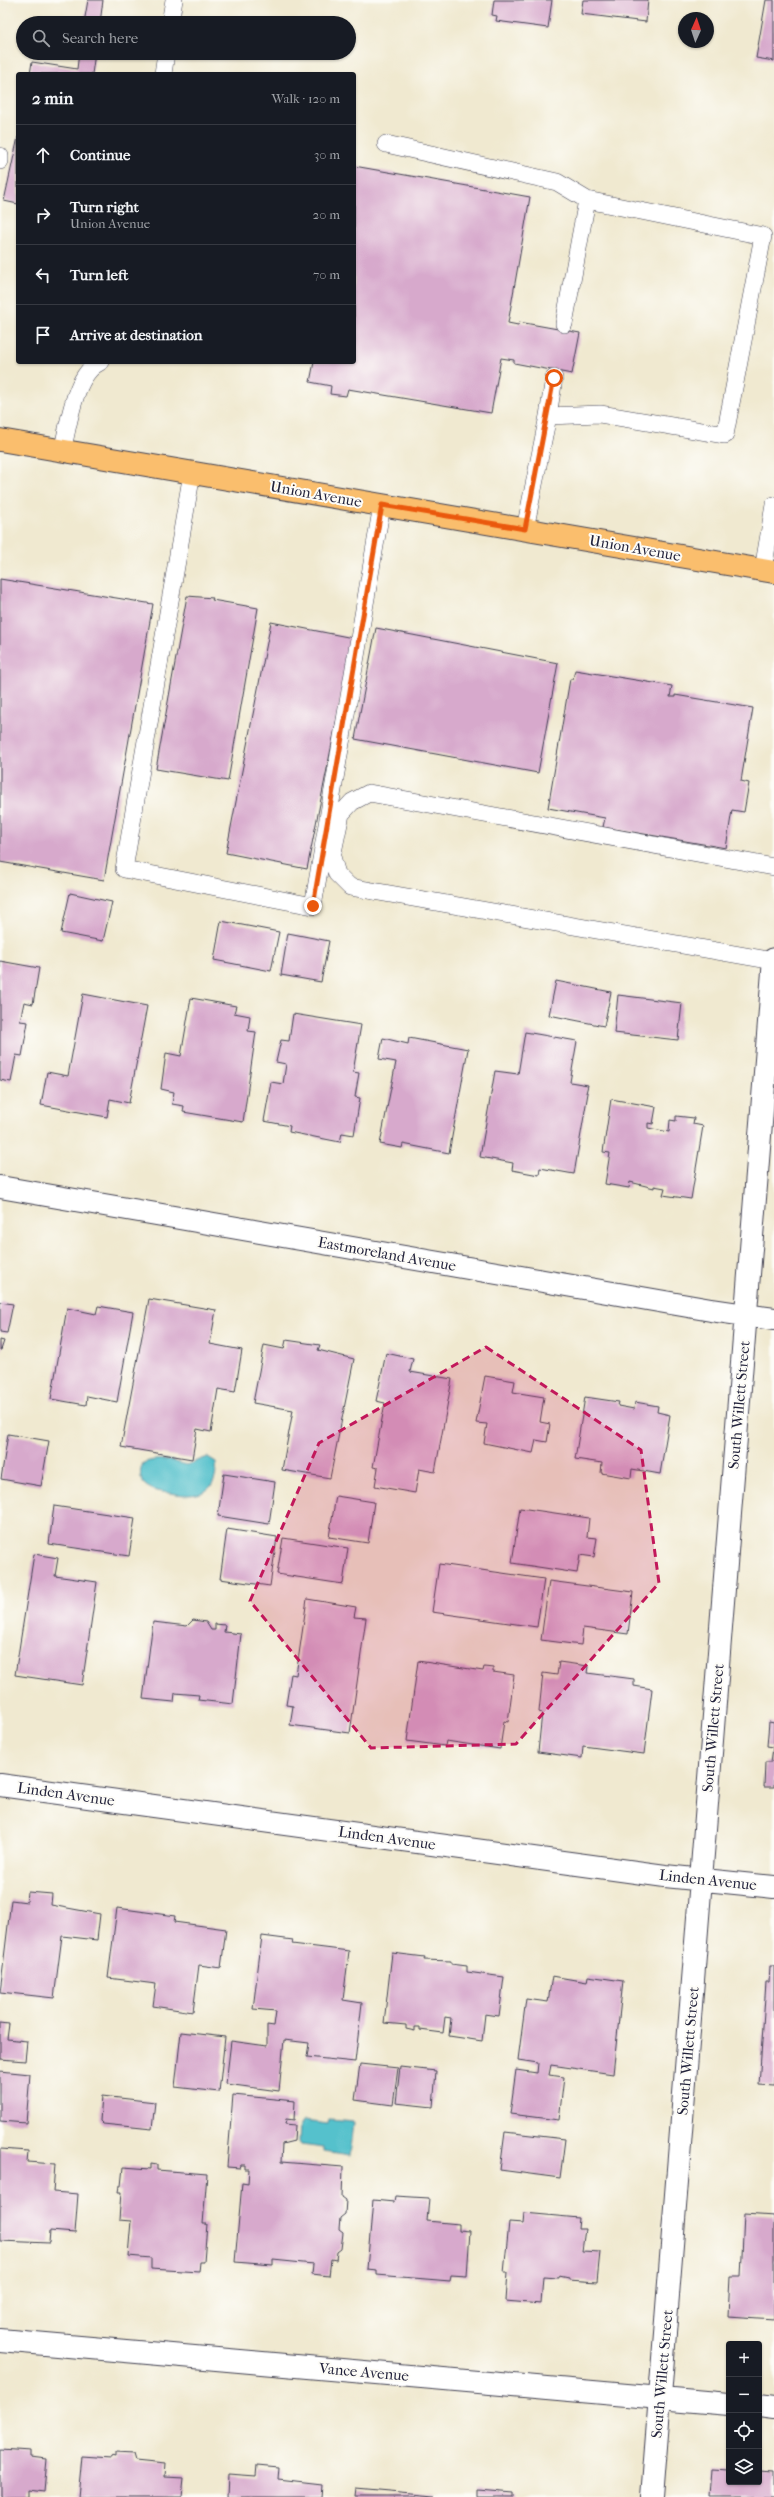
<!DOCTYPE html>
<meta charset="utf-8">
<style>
body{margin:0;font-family:"IM FELL French Canon",serif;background:#20242c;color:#f1f3f6}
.controls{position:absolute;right:12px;bottom:12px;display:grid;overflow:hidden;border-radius:4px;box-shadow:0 1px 3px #0004}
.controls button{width:36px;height:36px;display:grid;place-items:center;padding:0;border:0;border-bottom:1px solid #363941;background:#171b24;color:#f1f3f6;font:20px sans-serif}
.compass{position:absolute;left:678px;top:12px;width:36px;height:36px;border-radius:50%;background:#171b24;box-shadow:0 1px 3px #0004;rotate:3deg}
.stop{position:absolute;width:12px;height:12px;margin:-9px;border:3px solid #ea580c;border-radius:50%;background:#fff}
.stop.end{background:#ea580c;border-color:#fff;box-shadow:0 1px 4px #0008}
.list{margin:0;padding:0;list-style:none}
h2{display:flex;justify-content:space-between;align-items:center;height:52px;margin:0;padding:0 16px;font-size:17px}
h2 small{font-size:13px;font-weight:400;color:#9ea1a6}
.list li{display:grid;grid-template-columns:26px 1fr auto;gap:12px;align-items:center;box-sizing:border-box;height:60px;padding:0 16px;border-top:1px solid #363941}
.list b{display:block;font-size:15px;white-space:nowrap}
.list p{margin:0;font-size:13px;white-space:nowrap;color:#9ea1a6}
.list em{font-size:13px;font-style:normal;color:#9ea1a6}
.icon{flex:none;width:22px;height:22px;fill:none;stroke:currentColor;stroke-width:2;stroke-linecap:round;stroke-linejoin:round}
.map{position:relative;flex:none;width:774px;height:2497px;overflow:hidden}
.search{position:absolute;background:#171b24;box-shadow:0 1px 3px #0004;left:16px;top:16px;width:340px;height:44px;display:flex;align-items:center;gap:10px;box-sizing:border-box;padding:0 14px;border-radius:22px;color:#9ea1a6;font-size:15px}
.panel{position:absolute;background:#171b24;box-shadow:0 1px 3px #0004;left:16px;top:72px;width:340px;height:292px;border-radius:4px}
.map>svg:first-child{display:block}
.water{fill:#54c1cc;stroke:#3b7284}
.building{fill:#d7a9cc}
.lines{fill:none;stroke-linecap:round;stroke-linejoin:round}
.service-casing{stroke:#414051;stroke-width:18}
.minor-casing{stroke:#414051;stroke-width:24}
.primary-casing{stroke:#414051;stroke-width:24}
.service{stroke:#fff;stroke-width:17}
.minor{stroke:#fff;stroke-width:22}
.primary{stroke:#fabe6d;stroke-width:22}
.route{stroke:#ea580c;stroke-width:5}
.marked{fill:#c2185b;fill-opacity:0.2;stroke:#c2185b;stroke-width:3;stroke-dasharray:8 5;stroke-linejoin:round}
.labels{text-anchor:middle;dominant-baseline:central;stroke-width:4;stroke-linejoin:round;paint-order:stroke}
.street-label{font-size:15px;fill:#22223b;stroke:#fdfcf7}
</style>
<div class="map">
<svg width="774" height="2497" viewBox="0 0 774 2497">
<rect width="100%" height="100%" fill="#fdfcf7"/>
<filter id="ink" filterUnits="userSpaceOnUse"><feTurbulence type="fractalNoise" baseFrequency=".025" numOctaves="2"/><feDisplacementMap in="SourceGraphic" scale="8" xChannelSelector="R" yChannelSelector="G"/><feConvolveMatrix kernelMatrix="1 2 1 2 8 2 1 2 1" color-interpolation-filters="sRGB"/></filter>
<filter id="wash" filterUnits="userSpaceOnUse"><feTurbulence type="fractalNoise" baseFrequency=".012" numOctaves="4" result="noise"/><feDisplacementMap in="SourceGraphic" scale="16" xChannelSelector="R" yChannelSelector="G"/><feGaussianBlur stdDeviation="0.9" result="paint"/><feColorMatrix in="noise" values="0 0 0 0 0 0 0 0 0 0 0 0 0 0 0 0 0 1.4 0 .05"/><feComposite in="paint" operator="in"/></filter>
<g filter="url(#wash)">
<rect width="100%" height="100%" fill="#f0e9d0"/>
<path class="water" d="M208,1457L216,1462C219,1495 196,1498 170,1493C162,1492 151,1491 144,1484C139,1477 140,1470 143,1463C158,1457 171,1460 186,1465Z
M329,2120L354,2122L350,2156L324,2152V2148L301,2145L299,2142L300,2125L303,2121L328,2124Z"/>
<g id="blocks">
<path class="building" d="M88,0H103L100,23H84Z
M494,0H552L548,28L496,21L497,16L492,15Z
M583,0H648L646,22L581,14Z
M766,0H774V61L756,58Z
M79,53H95L92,74H30L32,62L77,69Z
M18,137V204L4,201Z
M354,166L530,197L508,323L518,325L519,322L580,333L572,374L514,363V360L501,358L491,413L348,389L346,396L330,394L331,386L310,382L314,362H354Z
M0,579L153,604L104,880L0,862Z
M187,596L213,598L212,600L258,608L228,781L156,769Z
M271,622L353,638L307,869L226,853Z
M376,628L558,663L538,773L355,739Z
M575,670L672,686L670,697H675V695L753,708L741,781L749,783L744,812L732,810L726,848L603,827L605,818L548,808L570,679H573Z
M70,893L112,902L103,941L61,933Z
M221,921L279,932L271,971L214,960Z
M288,933L329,941L321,982L281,975Z
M0,961L39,968L33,1004L24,1002L20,1021L28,1022L22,1056L16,1055L11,1082L0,1080Z
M556,981L611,992L604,1026L549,1015Z
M83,994L147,1006L129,1103L110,1099L107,1117L41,1105L47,1072L68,1076Z
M618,995L682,1003L678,1040L614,1033Z
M191,998L236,1006L234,1013L250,1016L248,1031L256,1032L243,1122L183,1112L184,1106L172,1104L174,1092L161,1089L166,1053L181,1056Z
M293,1014L361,1025L353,1072L359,1073L355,1097L360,1098L354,1135L342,1133L340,1142L289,1132L290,1126L264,1121L271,1082L283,1084L286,1064L276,1062L281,1040L289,1041Z
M525,1032L577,1041L570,1082L588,1085L586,1093H588L574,1174L540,1168L539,1175L512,1170L513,1163L480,1157L495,1071L518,1074Z
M383,1038L408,1044L409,1038L468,1049L449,1153L403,1144L402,1148L380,1144L396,1062L379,1059Z
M611,1099L656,1107L653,1124L648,1123V1128L669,1132L670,1120L676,1121V1116L694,1118L693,1124L703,1126L691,1199L663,1195L665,1188L654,1186V1188L630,1182L629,1188L605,1184L610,1153L603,1152Z
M149,1299L216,1310L210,1344L242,1350L235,1392L218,1389L211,1432L197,1429L192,1459L121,1447Z
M0,1302L13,1304L7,1333L0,1332Z
M98,1306L133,1312L117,1402L87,1396L86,1405L51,1399L67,1308L96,1314Z
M0,1340L4,1341L1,1350H0Z
M286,1340L320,1345L318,1350L354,1359L330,1478L282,1470L293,1410L253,1403L264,1345L284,1349Z
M386,1353L413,1359L410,1372L452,1379L435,1472L419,1469L415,1493L375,1486L378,1468L373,1467L385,1403L376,1401Z
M485,1376L515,1381L513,1392L544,1397L540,1422L550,1424L547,1442L536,1440L533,1453L484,1443L487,1424L476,1423Z
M585,1397L619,1402L618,1406L634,1409L635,1402L658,1406L657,1412L670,1415L660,1474L632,1469L631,1478L601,1473L602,1463L575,1459Z
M8,1434L49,1441L41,1486L1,1479Z
M224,1474L275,1482L269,1524L218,1516Z
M336,1496L374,1502L368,1543L329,1537Z
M54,1506L135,1518L129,1556L49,1544Z
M520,1508L589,1518L587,1537L597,1538L594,1557L580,1555L577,1573L512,1563Z
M227,1529L277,1537L270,1586L220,1579Z
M283,1538L348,1548L343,1584L277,1574Z
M34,1554L58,1558L55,1576L97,1582L82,1685L15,1675Z
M439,1564L544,1579L537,1627L432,1612Z
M549,1581L633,1592L628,1634L583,1628L581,1645L541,1640Z
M307,1599L356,1607L354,1617L366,1618L350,1733L290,1725L293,1706L286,1705L291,1674L296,1675Z
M193,1620L206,1622L211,1630H215V1624L225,1625L224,1632L241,1634L233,1704L198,1700L199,1695L175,1693L174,1702L143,1699L153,1622L187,1626Z
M418,1661L483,1671L484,1667L493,1668V1672L514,1675L508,1722L504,1721L500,1749L446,1741L445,1746L407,1741Z
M559,1662L588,1666L587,1673L634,1679V1686L652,1689L644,1754L583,1746L582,1758L538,1752L542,1713L539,1712L543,1673L557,1675Z
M769,1722L774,1723V1787H764L765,1762H771L773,1747L767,1746Z
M28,1892L52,1894L51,1905L100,1914L97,1940L62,1936L54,1998L0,1992L11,1900L27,1902Z
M117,1908L175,1916L174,1922L226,1929L221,1968L199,1965L193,2012L153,2006L156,1984L108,1978Z
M262,1936L293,1940L292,1944L349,1951L343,2000L362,2003L355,2062L307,2057L309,2043L284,2040L279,2091L226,2084L231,2041L267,2046V2025L274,2026L276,2011L253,2009Z
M392,1953L425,1957L424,1960L451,1961V1964L467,1966V1972L504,1977L499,2016L485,2014L482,2041L449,2036L451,2018L445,2017L443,2033L420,2030V2027H415V2031L406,2029V2025L384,2023Z
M770,1966H774V2086L759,2085L766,1982H769Z
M552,1976L587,1982L588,1976L623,1981L613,2074L551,2065L549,2075L564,2077L559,2120L510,2114L516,2070L537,2073L538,2063L518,2060L526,1999L548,2002Z
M0,2023L9,2024L7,2039L27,2041L25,2061L0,2059Z
M181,2032L225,2037L219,2092L175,2087Z
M360,2064L398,2068L393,2105L355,2100Z
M400,2067L436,2071L433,2107L396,2103Z
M0,2071L30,2074L26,2123L0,2121Z
M233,2095L295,2101L294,2120L286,2119L285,2124L295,2125L294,2141L282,2144L281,2162L343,2167L342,2197L346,2200L345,2214L340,2218L339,2230L343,2233L341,2249L337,2252L336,2260L331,2259L329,2276L312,2274L313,2264L273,2260V2265L235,2262L242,2183L248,2184L249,2169H245V2165H241L240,2168L227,2167Z
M102,2096L155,2102L152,2129L103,2124L100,2121Z
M505,2132L565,2139L560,2178L500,2170Z
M0,2149L28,2151L27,2162L55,2164L53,2192L78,2194L75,2233L50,2231L49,2243L0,2241Z
M151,2164L157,2165V2170L207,2174L203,2224H207L204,2262H200L199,2272L151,2269V2258L128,2256L131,2221L119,2220L121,2192H118L119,2186H121L123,2167L151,2169Z
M395,2196L429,2198L427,2221L459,2224V2230L470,2231L467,2276L451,2275L450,2281L377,2275V2270L367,2269L373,2200L394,2202Z
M524,2213L579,2218L578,2229H585L582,2251L600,2252L597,2282L569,2280V2278L559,2276V2278L543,2277L541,2304L505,2301L507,2273H504L509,2222L523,2223Z
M744,2214L774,2216V2319L728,2316L730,2277H741Z
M0,2449L30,2451V2457L47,2459L44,2492L27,2490V2497H0Z
M115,2453L133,2454L135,2461L165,2464L164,2477L184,2478L182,2497H78L82,2456L111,2458V2456L115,2457Z
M257,2465L279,2467L278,2479L322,2484L321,2497H227L228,2474L256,2476Z
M712,2469L729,2470V2482H759V2472L774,2473V2497H710Z
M356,2489L435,2496V2497H355Z
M479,2490L514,2493V2497H479Z"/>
</g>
</g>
<g filter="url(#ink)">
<use href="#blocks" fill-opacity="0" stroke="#414051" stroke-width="1"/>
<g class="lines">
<g class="service-casing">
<path id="service" d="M170,23L174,0
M163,74L166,53
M386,144L557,182L587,200L763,236L725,435L600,414L548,416L525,529
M0,156V161
M564,324L587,200
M548,416L554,378
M62,451C69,425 74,374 100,362
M192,473L124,869L313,906L382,505
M763,570L774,505
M774,961L350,887L337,874L332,857L341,814L352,802L369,793L774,867"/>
</g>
<g class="minor-casing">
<path id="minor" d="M0,1187L711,1310L774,1319
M0,1785L665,1876L774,1887
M0,2340L729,2404
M759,2406L774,2408
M652,2497L774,959"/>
</g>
<g class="primary-casing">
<path id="primary" d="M0,440L774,572"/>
</g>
<use href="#service" class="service"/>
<use href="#minor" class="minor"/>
<use href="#primary" class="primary"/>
</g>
</g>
<g class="lines" filter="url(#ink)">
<path class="route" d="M313,906L382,505L525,529L554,378"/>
</g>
<path class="marked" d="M486,1347L641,1450L659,1583L516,1744L371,1748L250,1601L319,1443Z"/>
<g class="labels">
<g class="street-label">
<text transform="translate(316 494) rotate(10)">Union Avenue</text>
<text transform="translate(635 548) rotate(10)">Union Avenue</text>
<text transform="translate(387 1254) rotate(10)">Eastmoreland Avenue</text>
<text transform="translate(739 1405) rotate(-85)">South Willett Street</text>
<text transform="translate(713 1728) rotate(-85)">South Willett Street</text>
<text transform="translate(66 1794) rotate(8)">Linden Avenue</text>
<text transform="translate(387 1838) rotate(8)">Linden Avenue</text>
<text transform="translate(708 1880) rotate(6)">Linden Avenue</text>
<text transform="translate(688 2051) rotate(-85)">South Willett Street</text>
<text transform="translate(364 2372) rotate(5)">Vance Avenue</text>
<text transform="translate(662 2374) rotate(-85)">South Willett Street</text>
</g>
</g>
</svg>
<div class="controls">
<button>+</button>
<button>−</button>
<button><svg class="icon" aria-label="locate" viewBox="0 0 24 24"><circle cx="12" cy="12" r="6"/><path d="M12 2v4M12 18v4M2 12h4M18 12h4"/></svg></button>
<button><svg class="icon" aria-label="layers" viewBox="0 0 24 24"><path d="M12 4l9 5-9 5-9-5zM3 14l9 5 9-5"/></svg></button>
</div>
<svg class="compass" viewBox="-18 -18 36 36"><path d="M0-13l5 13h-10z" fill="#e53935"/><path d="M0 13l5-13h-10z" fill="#9ea1a6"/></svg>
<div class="stop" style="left:554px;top:378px"></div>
<div class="stop end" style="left:313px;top:906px"></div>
<div class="search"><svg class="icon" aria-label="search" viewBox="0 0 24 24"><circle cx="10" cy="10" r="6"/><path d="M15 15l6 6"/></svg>Search here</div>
<section class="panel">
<h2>2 min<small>Walk · 120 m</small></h2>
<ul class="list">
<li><svg class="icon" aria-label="ahead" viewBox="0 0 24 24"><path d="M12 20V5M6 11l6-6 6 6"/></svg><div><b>Continue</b></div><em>30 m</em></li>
<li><svg class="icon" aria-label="right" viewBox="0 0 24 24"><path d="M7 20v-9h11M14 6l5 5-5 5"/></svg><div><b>Turn right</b><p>Union Avenue</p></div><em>20 m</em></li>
<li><svg class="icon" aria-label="left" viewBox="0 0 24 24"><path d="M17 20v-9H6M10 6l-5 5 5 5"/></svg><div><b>Turn left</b></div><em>70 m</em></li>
<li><svg class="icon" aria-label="arrive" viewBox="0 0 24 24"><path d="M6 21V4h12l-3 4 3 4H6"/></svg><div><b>Arrive at destination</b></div></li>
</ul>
</section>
</div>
